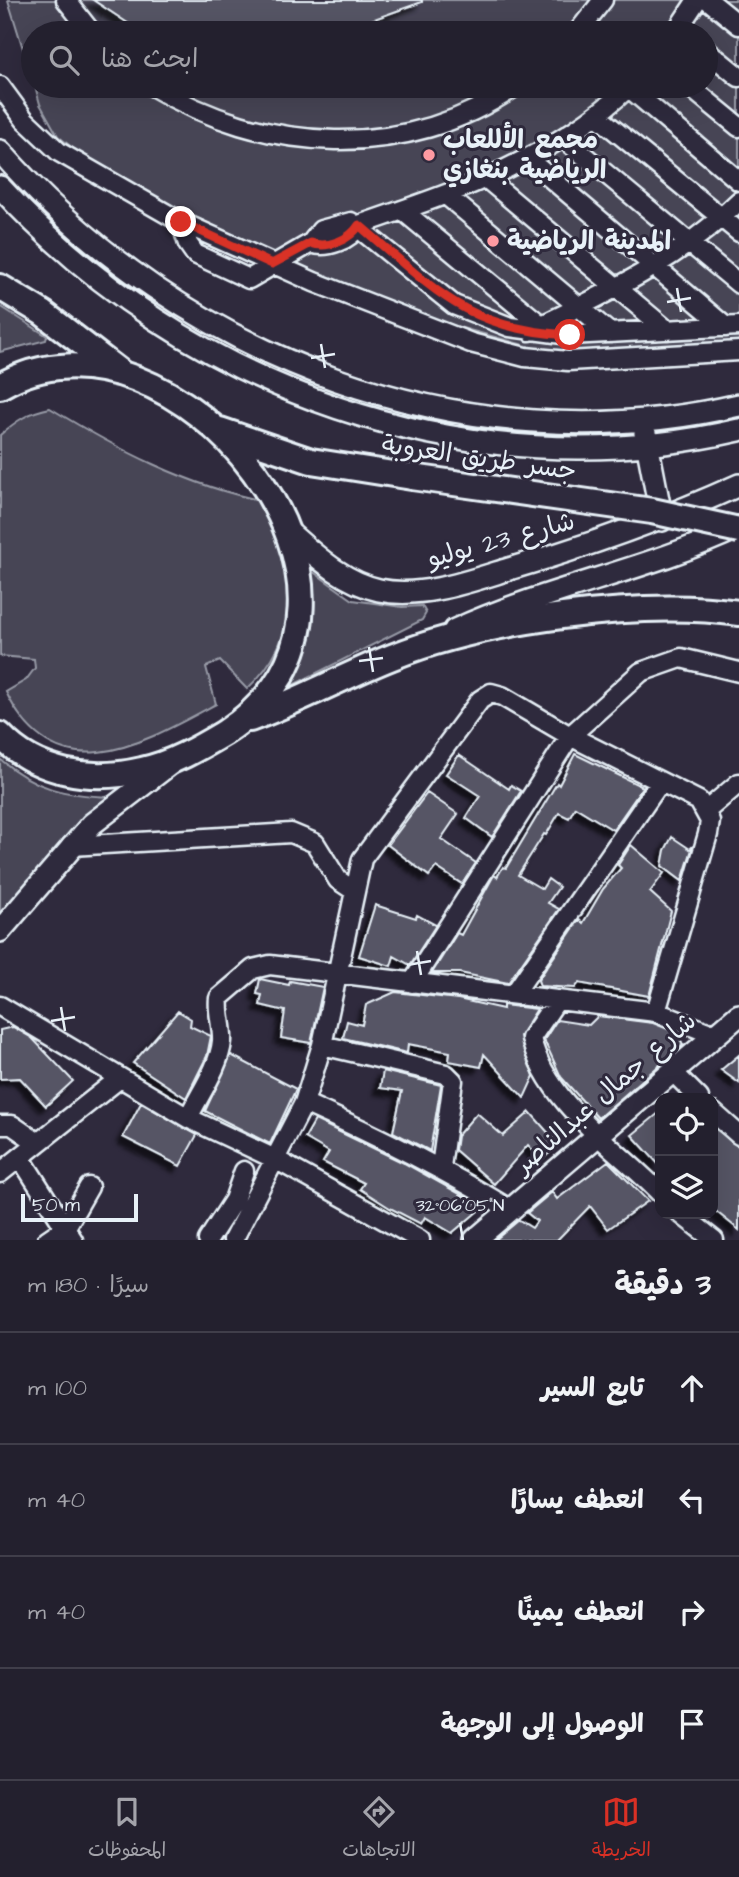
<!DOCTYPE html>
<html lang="ar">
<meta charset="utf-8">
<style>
body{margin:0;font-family:"Architects Daughter","Playpen Sans Arabic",sans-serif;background:#2f2d3a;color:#f1f3f6;direction:rtl}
.controls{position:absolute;right:21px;bottom:21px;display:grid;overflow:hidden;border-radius:14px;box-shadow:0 7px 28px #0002}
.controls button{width:63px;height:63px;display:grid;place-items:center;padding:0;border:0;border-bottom:2px solid #403e4a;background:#23202e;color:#f1f3f6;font:35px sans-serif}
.scale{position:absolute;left:21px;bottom:18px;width:117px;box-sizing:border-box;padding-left:7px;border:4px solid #e8f1f8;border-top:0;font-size:19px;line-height:24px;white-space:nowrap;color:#e8f1f8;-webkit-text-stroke:5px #2f2a3d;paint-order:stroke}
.stop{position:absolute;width:21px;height:21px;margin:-16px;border:5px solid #d93025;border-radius:50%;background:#fff}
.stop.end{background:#d93025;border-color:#fff;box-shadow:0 2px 7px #0008}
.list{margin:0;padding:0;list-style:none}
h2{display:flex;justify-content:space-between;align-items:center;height:91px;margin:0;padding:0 28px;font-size:30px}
h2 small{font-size:23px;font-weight:400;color:#a3a3aa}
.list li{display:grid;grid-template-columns:46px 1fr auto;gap:21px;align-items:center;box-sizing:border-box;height:112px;padding:0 28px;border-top:2px solid #403e4a}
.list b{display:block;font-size:26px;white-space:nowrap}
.list em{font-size:23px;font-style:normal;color:#a3a3aa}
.icon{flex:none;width:38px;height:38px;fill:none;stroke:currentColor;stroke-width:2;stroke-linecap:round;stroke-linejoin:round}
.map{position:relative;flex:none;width:739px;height:1240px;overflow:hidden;direction:ltr}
.search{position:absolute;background:#23202e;box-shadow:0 7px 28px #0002;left:21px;right:21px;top:21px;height:77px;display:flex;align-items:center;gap:18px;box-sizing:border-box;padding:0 24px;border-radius:38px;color:#a3a3aa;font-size:26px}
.sheet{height:539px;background:#23202e}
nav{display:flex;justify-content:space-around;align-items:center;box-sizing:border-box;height:98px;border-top:2px solid #403e4a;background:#23202e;font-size:19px;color:#a3a3aa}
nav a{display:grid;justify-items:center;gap:4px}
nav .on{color:#d93025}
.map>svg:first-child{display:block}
.green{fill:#464455;stroke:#979aa6;stroke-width:2}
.building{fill:#575565;stroke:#e8f1f8;stroke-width:2;filter:url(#shadow)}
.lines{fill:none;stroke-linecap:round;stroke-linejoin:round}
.minor-casing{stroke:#e8f1f8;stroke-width:23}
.major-casing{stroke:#e8f1f8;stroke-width:26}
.highway-casing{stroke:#e8f1f8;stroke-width:30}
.minor{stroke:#2f2a3d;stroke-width:18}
.major{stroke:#2f2a3d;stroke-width:21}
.highway{stroke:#2f2a3d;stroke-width:24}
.highway-bridge-casing{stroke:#e8f1f8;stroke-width:30;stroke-linecap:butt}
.highway-bridge{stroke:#2f2a3d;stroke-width:24}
.route{stroke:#d93025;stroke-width:9}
.ticks{fill:none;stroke:#e8f1f8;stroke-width:2.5}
.poi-dot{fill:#ff9aa2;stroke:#2f2a3d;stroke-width:2.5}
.labels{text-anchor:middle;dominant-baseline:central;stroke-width:6;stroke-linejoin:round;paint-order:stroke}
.poi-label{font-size:26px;font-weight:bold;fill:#e8f1f8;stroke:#2f2a3d;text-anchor:start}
.street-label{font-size:26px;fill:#e8f1f8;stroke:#2f2a3d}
.ticks-label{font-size:18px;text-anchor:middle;fill:#e8f1f8;stroke:#2f2a3d;stroke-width:6;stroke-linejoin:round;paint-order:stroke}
</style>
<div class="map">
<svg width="739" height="1240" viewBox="0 0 739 1240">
<defs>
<filter id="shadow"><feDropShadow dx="-6" dy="6" stdDeviation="2" flood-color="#0009"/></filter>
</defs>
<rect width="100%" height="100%" fill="#2f2a3d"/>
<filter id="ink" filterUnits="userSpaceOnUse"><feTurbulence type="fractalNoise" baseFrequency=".0143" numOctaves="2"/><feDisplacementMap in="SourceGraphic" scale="14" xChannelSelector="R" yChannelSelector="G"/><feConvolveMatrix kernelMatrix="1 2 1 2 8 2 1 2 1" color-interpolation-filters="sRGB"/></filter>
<g filter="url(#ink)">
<path class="green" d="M8,0H739V342L564,356L389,308L106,175L58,136L40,104L35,86H706V33H33V81Z
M0,306L47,336L46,340L0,352Z
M50,408C117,449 187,486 264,501C290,572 308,632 247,689L220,661L206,667L216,704C142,744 56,795 6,692L26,680L35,668L34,659L0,656V435C16,421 29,412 50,408Z
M312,571L353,600L402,607L422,606L426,613L422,620L291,686C315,640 317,622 312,571Z
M0,759C36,790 65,795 111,797L78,824L0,914Z"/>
<path class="building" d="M93,0H422V2L335,33H143Z
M575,754L643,787L613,830L575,807L569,818L559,813L546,835L544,834L518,875L542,889L548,879L559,887L548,903L559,909L508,983L460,973H432L457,933L461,935L494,875L497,877L503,867L506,868L557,783L559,785Z
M459,755L509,789L511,785L521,791L492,837L466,818L480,796L446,774Z
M427,793L458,814L441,839L476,863L462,884L436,867L429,876L388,845Z
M672,837L690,849L693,846L682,881L662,866L665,850Z
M631,845L664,873L650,892L671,911L649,996L579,983L575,988L540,986L538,980L579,920L583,923L603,889L621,868L618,865Z
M375,905L416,918L417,915L436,925L410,965L394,956L391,966L359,956Z
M260,979L289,985L290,981L323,987L311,1043L281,1038L285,1011L260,1005L262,995L257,994Z
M395,992L458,999L503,1009V1005L537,1009L520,1036L534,1076L524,1098L484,1054L481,1067L449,1061L450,1052L408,1044L407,1053L343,1038L347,1021L362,1025L366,1005Z
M178,1011L191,1019L190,1026L211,1036L207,1056L186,1098L133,1063Z
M598,1016L653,1023L678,1033L683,1045L598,1118L561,1077L544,1040L557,1020L589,1025Z
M13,1027L32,1038L73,1081L46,1106L20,1078L0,1079V1030Z
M231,1055L296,1089L270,1144L205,1111Z
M739,1055V1083L721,1070Z
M383,1071L441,1085L430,1151L393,1132L402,1091L380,1088Z
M141,1103L197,1135L180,1166L123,1137Z
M530,1112L559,1145L541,1160L528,1145L494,1184L455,1150L457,1136L477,1113L503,1136Z
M660,1112V1166L632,1135Z
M315,1120L404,1163L483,1207L452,1233L425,1217L421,1224L390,1208L360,1189L364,1183L323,1162L329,1152L305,1138Z
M713,1127L739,1146V1230L713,1209Z
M608,1161L648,1201L608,1229L590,1206L557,1240H495L519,1220L532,1228L537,1221L527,1213L552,1192L557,1199Z"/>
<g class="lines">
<g class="minor-casing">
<path id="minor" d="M66,0L92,33
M708,0L739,25
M577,33L603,0
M675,33L697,0
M706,50L739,77
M0,86L25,120L59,152L181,222L314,282L471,343L525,357L568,361L739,351
M152,86C264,154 406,162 516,86
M689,86L739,127
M628,87L739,181
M596,115L739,232
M564,139L739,284
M529,160L726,327
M487,179L667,330
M446,195L610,333
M402,210L541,325
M181,222L188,244L195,254L249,279L311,243L321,230L351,222L454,305L510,327L570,335L739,326
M311,243C327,249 350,240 359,225C458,191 552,160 630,86
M530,331C607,293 676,262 739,201
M707,810L739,783
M71,846L291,833L315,843L338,880L353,890
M412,983L570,736L641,672L681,658L739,672
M514,994L659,784
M557,1000L531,1038C546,1103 615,1147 660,1193
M0,1006L188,1118L275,1159L420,1240
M322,1045L446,1074L453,1081L441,1167
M674,1073L699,1098
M304,1103C376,1135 444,1169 511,1210
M713,1112L739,1135
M188,1118C199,1095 220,1066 222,1041C223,1027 217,1013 219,998L253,969L270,965L656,1012L715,1035
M0,1125H12L38,1143
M20,1157L73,1240
M0,1173L120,1078
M681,1214L714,1240
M47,1240L66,1227L89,1187
M208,1240L234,1200L244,1171
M233,1240L304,1103L322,1045L362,859L480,700L491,693L502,696L570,736L699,801L710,821L708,834L656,1012"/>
</g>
<g class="major-casing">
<path id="major" d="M0,151C181,358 467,468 739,405
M0,187C185,390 469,492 739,430
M645,433L662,520
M286,530C314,554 342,582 379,590C421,599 470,581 509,569C588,546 664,519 739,485
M455,630C547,588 648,570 739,527
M0,931L92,824L170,764
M475,1240L739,1015"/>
</g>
<g class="highway-casing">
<path id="highway" d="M0,287L43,313L121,373
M0,386C170,285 432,599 224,733C199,748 171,764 142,770C92,782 36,774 0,735
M220,430L311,461L412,477
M250,719C299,701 344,676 392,657C483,620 642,599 739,613"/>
</g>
<use href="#minor" class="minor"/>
<use href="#major" class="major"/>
<use href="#highway" class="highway"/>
<g class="highway-bridge-casing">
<path id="highway-bridge" d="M412,477L652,511L739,530"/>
</g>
<use href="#highway-bridge" class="highway-bridge"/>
</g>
</g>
<g class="lines" filter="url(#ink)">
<path class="route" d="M181,222L272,264L311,243C327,249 350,240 359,225C433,288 466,330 570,335"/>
</g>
<path class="ticks" d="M677,288L681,312M667,302L691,298M321,344L325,368M311,358L335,354M369,647L373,672M359,661L383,658M417,951L421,975M407,965L431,961M61,1007L65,1031M51,1021L75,1017M460,1223L463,1240"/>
<g class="poi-dot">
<circle cx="429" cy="155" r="7"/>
<circle cx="493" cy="241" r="7"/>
</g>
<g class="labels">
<g class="poi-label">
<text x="443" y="140">مجمع الأللعاب<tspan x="443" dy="30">الرياضية بنغازي</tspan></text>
<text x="507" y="241">المدينة الرياضية</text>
</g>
<g class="street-label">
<text transform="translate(479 458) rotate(8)">جسر طريق العروبة</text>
<text transform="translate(501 540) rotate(-15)">شارع 23 يوليو</text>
<text transform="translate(605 1093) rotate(-41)">شارع جمال عبدالناصر</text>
</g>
</g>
<g class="ticks-label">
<text x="460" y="1211">32°06'05"N</text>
</g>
</svg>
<div class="controls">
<button><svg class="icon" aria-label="locate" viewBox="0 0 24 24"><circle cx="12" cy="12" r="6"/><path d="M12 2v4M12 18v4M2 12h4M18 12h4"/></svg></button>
<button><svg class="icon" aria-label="layers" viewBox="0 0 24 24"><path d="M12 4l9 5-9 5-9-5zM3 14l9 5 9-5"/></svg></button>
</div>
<div class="scale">50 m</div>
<div class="stop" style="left:570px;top:335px"></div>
<div class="stop end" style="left:181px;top:222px"></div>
<div class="search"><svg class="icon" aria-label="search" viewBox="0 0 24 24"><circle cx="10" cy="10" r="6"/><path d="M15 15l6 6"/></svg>ابحث هنا</div>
</div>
<section class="sheet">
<h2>3 دقيقة<small>سيرًا · 180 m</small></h2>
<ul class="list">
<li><svg class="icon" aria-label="ahead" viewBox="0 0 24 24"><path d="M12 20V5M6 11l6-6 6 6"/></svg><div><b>تابع السير</b></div><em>100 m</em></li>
<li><svg class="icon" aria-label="left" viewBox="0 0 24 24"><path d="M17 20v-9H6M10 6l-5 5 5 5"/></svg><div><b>انعطف يسارًا</b></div><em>40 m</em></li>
<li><svg class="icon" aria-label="right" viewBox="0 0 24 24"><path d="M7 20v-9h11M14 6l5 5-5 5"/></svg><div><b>انعطف يمينًا</b></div><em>40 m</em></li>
<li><svg class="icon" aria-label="arrive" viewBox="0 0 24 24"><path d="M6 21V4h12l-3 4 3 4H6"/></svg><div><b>الوصول إلى الوجهة</b></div></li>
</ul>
</section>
<nav>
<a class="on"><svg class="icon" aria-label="map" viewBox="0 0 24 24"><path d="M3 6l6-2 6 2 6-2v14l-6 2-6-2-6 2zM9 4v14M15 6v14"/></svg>الخريطة</a>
<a><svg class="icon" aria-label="directions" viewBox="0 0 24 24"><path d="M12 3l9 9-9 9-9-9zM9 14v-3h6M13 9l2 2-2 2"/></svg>الاتجاهات</a>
<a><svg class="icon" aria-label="saved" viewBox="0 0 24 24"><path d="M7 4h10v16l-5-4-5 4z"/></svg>المحفوظات</a>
</nav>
